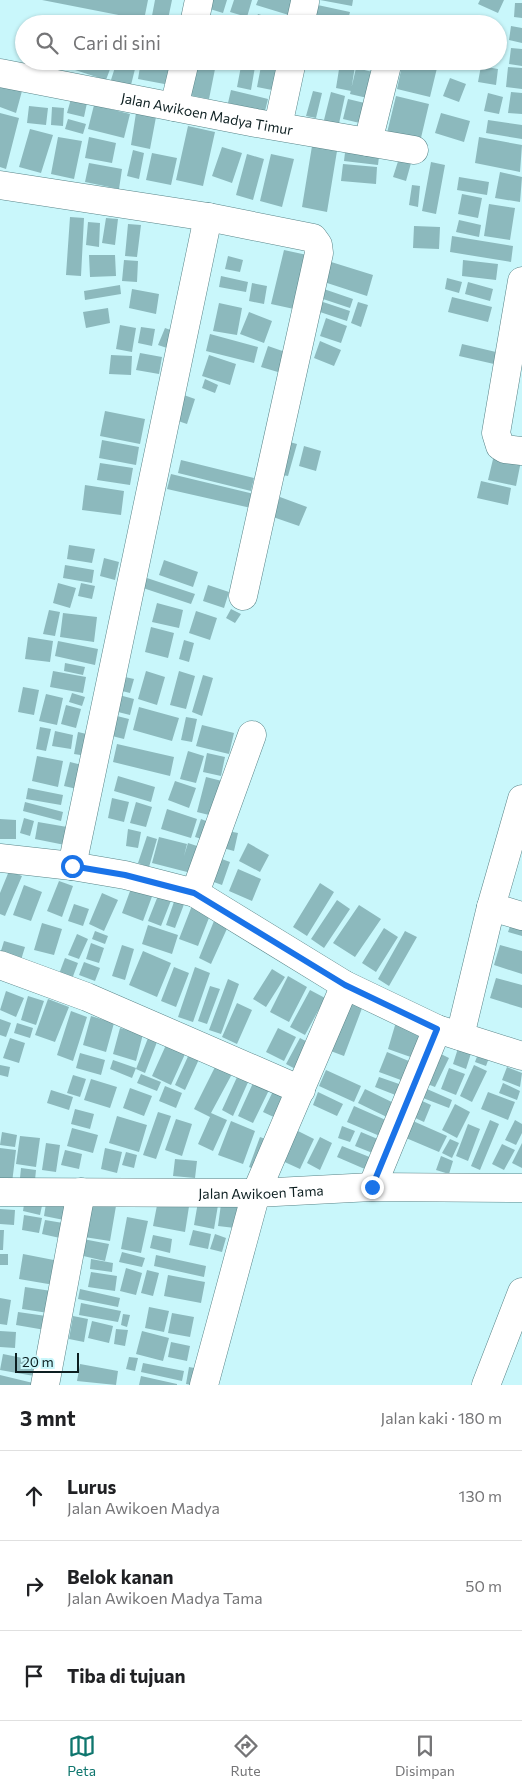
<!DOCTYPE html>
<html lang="id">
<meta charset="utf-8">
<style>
body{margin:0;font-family:Commissioner,sans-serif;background:#f6f6f6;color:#202124}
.scale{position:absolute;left:15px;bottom:12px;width:64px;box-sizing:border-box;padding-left:5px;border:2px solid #0d1f21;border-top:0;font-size:14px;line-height:18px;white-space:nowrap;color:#0d1f21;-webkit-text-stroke:4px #c9f7fb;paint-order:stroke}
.stop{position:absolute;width:15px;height:15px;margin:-11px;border:4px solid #1a73e8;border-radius:50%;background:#fff}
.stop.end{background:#1a73e8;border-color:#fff;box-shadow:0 1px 5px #0008}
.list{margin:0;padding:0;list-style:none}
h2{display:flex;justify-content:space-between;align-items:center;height:65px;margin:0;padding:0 20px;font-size:21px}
h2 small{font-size:16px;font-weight:400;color:#757577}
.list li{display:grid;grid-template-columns:32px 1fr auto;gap:15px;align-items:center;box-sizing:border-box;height:90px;padding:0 20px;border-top:1px solid #e0e0e0}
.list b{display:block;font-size:19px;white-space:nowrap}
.list p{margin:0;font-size:16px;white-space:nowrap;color:#757577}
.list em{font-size:16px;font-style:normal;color:#757577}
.icon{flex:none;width:28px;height:28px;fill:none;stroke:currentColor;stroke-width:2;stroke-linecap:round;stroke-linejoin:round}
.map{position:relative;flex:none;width:522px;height:1385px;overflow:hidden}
.search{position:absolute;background:#fff;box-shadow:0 1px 4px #0004;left:15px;right:15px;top:15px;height:55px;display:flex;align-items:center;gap:12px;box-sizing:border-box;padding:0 18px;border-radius:28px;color:#757577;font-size:19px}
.sheet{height:335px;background:#fff}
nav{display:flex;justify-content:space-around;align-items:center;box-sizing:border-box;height:70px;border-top:1px solid #e0e0e0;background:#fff;font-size:14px;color:#757577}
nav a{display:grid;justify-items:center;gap:2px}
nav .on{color:#0f766e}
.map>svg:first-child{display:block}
.building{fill:#8cb9bd}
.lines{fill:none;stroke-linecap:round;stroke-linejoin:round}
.minor-casing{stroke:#598488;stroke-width:29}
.minor{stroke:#fff;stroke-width:28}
.route{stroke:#1a73e8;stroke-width:6}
.labels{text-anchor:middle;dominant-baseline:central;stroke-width:4.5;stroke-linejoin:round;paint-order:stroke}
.street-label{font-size:14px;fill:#0d1f21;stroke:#c9f7fb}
</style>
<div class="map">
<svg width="522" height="1385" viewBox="0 0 522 1385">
<rect width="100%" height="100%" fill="#c9f7fb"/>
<path class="building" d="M42,0H148L144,20Z
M155,0H172L167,24L151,21Z
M212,0H227L223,13L210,9Z
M234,0H252L247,17L230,12Z
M258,0H297L292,16L256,5Z
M320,0H353L352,6Z
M480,0H504L498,13L478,4Z
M515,3H522V18L514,17Z
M313,4L350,12L347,24L309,21Z
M258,14L287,23V24H254Z
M210,18L234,23V24H209Z
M511,26L522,28V43L509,40Z
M498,27L503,28L500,56H498Z
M511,48L522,49V66L509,64Z
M78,61H113L106,80L75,70Z
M117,61L136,65L130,89L110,83Z
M141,61H180L175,86L138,79Z
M242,61H256L251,90L237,87Z
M262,61H283L277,91L257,87Z
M403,61L437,68L430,97L397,89Z
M340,63L355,66L351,91L336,88Z
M195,65L215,69L209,99L189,95Z
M481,66L498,69L496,85L478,82Z
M508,67L522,68V89L506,87Z
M356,68L381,74L376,100L350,94Z
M450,78L466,84L459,102L443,96Z
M0,83L22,91L16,113L0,107Z
M231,90L268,99L265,111L228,103Z
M313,91L322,93L316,118L306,116Z
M331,92L345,96L338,128L323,124Z
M511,92L522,93V114L508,113Z
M488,93L503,97L499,114L484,111Z
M396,96L429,104L420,142L387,133Z
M71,99L87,103L84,117L67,113Z
M348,99L373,105L368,125L343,119Z
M94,105L130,114L124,138L88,129Z
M29,106L48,108L46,125L27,123Z
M52,107L64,108L63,126L51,125Z
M0,113L19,118L6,169L0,167Z
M136,113L156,117L150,149L131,145Z
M441,113L470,121L464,142L435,133Z
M68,119L86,124L83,134L65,129Z
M488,120L522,125V139L486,133Z
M188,126L215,132L203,186L176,180Z
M30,129L53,135L41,173L19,167Z
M58,137L82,141L74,179L51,174Z
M89,137L116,143L112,163L85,158Z
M479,137L522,145L520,172L475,163Z
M346,144L380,148L378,165L344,161Z
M312,146L337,151L327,212L302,207Z
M222,147L242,153L232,183L212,176Z
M133,150L144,153L139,179L127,176Z
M401,152L413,156L406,181L393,177Z
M152,153L177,158L171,185L146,180Z
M247,154L264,159L253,200L236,195Z
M271,154L294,159L282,207L260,201Z
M431,162L445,165L436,214L422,211Z
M89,163L122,169L119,189L85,182Z
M343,164L377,167L376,184L341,181Z
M500,172L522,177L520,202L495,198Z
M459,177L489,182L487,195L457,190Z
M412,185L420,186L418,207L409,205Z
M462,194L482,198L478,218L458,214Z
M489,204L515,208L510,240L484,236Z
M70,217L84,218L81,276L66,275Z
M106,218L118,219L115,245L102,243Z
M459,220L481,225L479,237L456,232Z
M88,222L100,223L99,247L86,245Z
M128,224L141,225L137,257L125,256Z
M414,226L440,227L439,249L413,248Z
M452,236L513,246L511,262L450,252Z
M284,250L307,255L294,309L271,304Z
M89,255H115L116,276L90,277Z
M228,256L243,260L240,272L225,269Z
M124,260L138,261L137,282L122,281Z
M463,260L498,264L496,280L462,276Z
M328,261L373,275L367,296L321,281Z
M221,276L248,282L246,292L219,287Z
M447,278L462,282L459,293L445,289Z
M468,282L493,289L490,301L465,294Z
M252,283L267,286L264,304L249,301Z
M120,285L121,294L85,300L84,291Z
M318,287L353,299L350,308L314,296Z
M132,289L159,294L156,314L129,308Z
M452,297L492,307L488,322L448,312Z
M320,301L350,311L347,321L317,311Z
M358,302L368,305L361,327L351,323Z
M219,303L242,308L237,335L213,331Z
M108,308L110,323L86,328L83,312Z
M249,312L272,321L264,343L240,334Z
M326,318L347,326L341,343L320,336Z
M120,325L136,328L132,352L116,349Z
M141,327L155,329L152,346L138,343Z
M165,328L176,332L170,349L158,345Z
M210,334L258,347L254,363L206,351Z
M320,341L341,350L334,366L314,358Z
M462,344L496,352L494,364L459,356Z
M268,346L294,355L288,375L261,367Z
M140,353L162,357L159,374L136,370Z
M111,355L132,356L131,375L109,374Z
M209,355L236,364L230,385L202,376Z
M205,379L218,385L215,393L202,388Z
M181,394L195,399L187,424L172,419Z
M105,411L145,419L140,444L100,436Z
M102,440L139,447L136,465L99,458Z
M286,441L297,444L288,476L277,474Z
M304,446L321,451L316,471L299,466Z
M494,455L521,461L516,486L488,480Z
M181,460L254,478L251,491L178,473Z
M100,463L133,468L130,485L97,480Z
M171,474L254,494L251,508L167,489Z
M481,481L511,488L508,505L477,498Z
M85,485L124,491L121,515L82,510Z
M280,497L307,507L299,526L273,517Z
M69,545L95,549L92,563L67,559Z
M104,558L119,562L115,580L100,576Z
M164,560L198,572L193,587L159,575Z
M65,565L94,570L92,583L63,578Z
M144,577L195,594L191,604L140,587Z
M58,583L76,588L70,608L53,603Z
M81,583L95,586L92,599L78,596Z
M208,585L229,592L224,608L203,601Z
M157,603L183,610L179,628L152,622Z
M231,609L241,614L235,623L226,618Z
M49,610L60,612L55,636L43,634Z
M196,611L217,618L210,640L189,633Z
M63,613L97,617L94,642L60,637Z
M151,627L174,633L168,658L145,652Z
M28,637L53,641L50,662L25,659Z
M184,640L194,643L189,662L179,659Z
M58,641L98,649L95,665L55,656Z
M65,663L85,667L83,675L64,671Z
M53,671L86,677L83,693L50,687Z
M146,671L165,677L157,705L138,699Z
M179,671L195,676L186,709L170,705Z
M203,675L213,678L202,716L192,712Z
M125,677L134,679L130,693L122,691Z
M23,687L39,690L34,715L18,712Z
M72,693L85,697L82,706L69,702Z
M46,694L63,698L57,725L39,721Z
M119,695L134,699L130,715L114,711Z
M66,705L81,709L76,728L61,724Z
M139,707L179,718L172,741L133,730Z
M117,716L129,719L124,739L112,736Z
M186,717L197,719L192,742L181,740Z
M202,725L234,733L229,754L196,746Z
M40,727L51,729L46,751L36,749Z
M55,731L73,735L71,749L52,746Z
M78,732L91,735L87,756L74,754Z
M117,744L174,757L170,776L113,762Z
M188,751L204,756L196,783L180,779Z
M207,753L225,757L221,776L203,772Z
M37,756L63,761L58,787L32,781Z
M70,762L82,765L77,789L64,786Z
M118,776L155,787L151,802L114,791Z
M206,777L222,781L213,816L197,812Z
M175,781L196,788L189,808L168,800Z
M28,788L63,795L61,805L26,799Z
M112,798L129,802L124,822L108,818Z
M25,802L63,812L61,821L23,811Z
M136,802L152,807L146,827L130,823Z
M167,809L197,819L191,838L161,829Z
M24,818L34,821L30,836L20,833Z
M0,819L16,820V839H0Z
M201,819L211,823L205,840L195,837Z
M38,822L73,828L70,846L35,839Z
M128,829L141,832L138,848L126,846Z
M223,830L238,833L234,851L219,847Z
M147,836L157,839L149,867L138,863Z
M159,837L187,844L184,856L188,843L203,848L195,874L152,863Z
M248,843L269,855L260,872L239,861Z
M219,858L230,862L222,885L211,881Z
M238,869L261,879L252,901L229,891Z
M9,871L22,876L5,916L0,914V893Z
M59,881L73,886L62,917L47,911Z
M133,883L154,891L143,921L122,913Z
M320,883L334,892L307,936L293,927Z
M24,885L42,892L31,921L13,915Z
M102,893L118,900L104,931L89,924Z
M159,893L172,898L161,926L148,921Z
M176,896L186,899L175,928L166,925Z
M337,900L350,909L324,948L311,939Z
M193,903L212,910L198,946L179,939Z
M74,904L89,909L83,926L68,921Z
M359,905L381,919L355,957L333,943Z
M216,916L230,922L211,964L199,958Z
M513,918L522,920V936L508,932Z
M42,923L62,929L54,955L34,950Z
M148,925L178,935L172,954L142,944Z
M384,928L398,937L376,972L362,963Z
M95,931L108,936L105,944L92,939Z
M405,931L417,937L389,986L378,979Z
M77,934L88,939L79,959L68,955Z
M4,941L25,947L21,960L0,954Z
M91,943L104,948L99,963L86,959Z
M122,945L134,949L125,980L112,976Z
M500,945L522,951V974L494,965Z
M143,951L171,963L157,997L129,985Z
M65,958L78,963L72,979L59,974Z
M84,962L100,968L95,981L79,975Z
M174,967L189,973L176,1007L161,1001Z
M195,967L210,973L193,1022L178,1017Z
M272,969L285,977L266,1007L253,999Z
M288,976L307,987L289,1022L270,1012Z
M496,978L522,985V1008L490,998Z
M228,979L239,984L221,1034L209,1030Z
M210,986L220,989L207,1024L198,1021Z
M310,990L325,998L305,1035L290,1027Z
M6,991L24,998L16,1017L0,1010Z
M28,996L44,1001L36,1025L21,1020Z
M348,997L364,1003L344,1056L328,1050Z
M48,999L69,1007L55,1042L35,1035Z
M237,1003L252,1010L237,1044L222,1037Z
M71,1011L87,1017L73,1061L57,1055Z
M91,1016L114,1023L106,1052L83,1045Z
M0,1019L11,1023L6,1037L0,1035Z
M396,1022L427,1032L419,1060L388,1049Z
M17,1023L33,1028L30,1038L14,1033Z
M120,1028L143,1034L136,1061L113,1054Z
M278,1028L296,1037L284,1061L266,1052Z
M10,1038L25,1043L19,1063L3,1058Z
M148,1038L157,1042L145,1073L136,1069Z
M300,1038L317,1047L303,1073L286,1064Z
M460,1042L473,1047L466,1069L453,1064Z
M166,1045L185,1054L171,1085L152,1076Z
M479,1051L490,1055L486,1066L475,1062Z
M190,1052L200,1057L185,1090L175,1085Z
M387,1052L416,1064L409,1083L379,1072Z
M80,1053L105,1060L101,1075L76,1068Z
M439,1053L449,1058L435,1087L425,1083Z
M113,1060L136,1068L132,1078L110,1069Z
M0,1065L10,1067L8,1077L0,1075Z
M216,1065L232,1074L211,1113L227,1120L213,1151L198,1144L210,1117L194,1109Z
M474,1065L487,1071L472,1102L460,1096Z
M507,1067L522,1073L520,1087L502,1080Z
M449,1068L465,1074L456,1095L441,1089Z
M326,1070L361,1086L354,1102L319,1086Z
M141,1074L161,1082L157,1091L137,1083Z
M73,1075L86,1079L80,1097L67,1093Z
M238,1075L249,1080L233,1116L222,1110Z
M379,1077L402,1085L398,1096L375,1087Z
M91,1079L117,1087L110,1108L84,1100Z
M253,1083L269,1090L253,1123L238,1116Z
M503,1083L520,1091L517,1100L499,1093Z
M165,1086L182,1093L176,1108L159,1101Z
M275,1087L292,1096L280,1120L263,1112Z
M130,1088L152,1096L144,1116L123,1108Z
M365,1089L400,1106L393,1120L358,1103Z
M427,1089L452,1100L449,1108L423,1098Z
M51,1090L73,1097L69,1110L47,1103Z
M318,1092L343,1104L337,1116L313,1105Z
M488,1092L515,1102L508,1120L481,1109Z
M420,1100L431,1105L424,1122L413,1117Z
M455,1104L470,1112L457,1138L442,1130Z
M354,1106L388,1121L382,1137L347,1122Z
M75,1109L94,1114L90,1129L71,1124Z
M158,1112L171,1116L156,1159L143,1155Z
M117,1116L147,1125L139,1152L109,1143Z
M176,1119L192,1124L182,1156L165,1150Z
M490,1120L499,1124L480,1170L471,1166Z
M515,1120L522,1124V1133L516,1145L505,1140Z
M231,1121L255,1131L243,1164L218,1155Z
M413,1121L447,1136L439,1152L406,1138Z
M468,1124L480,1129L468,1161L456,1156Z
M342,1126L355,1131L350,1142L338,1138Z
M72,1128L98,1135L93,1153L67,1146Z
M292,1128L314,1139L300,1169L278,1159Z
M2,1132L17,1135L15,1147L0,1145Z
M361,1132L380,1140L375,1154L355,1146Z
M20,1136L40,1138L36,1167L16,1164Z
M260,1137L273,1142L261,1172L249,1167Z
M320,1137L332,1143L320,1170L307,1163Z
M450,1139L459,1143L452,1158L442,1153Z
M46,1143L60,1145L56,1172L42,1170Z
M522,1143V1168L512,1163Z
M502,1144L515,1150L504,1170L492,1164Z
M342,1146L372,1158L367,1170L337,1157Z
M0,1148L16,1150L12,1183L0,1182Z
M105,1148L122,1152L117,1173L101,1169Z
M65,1150L82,1154L79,1169L61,1165Z
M126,1152L137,1155L134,1168L122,1165Z
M441,1156L453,1161L449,1174L436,1170Z
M175,1159L197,1161L195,1178L173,1176Z
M21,1168L36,1170L35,1180L20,1178Z
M159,1195L190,1200L185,1232L153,1226Z
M47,1197L67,1200L64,1220L44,1216Z
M25,1198L43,1201L40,1215L23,1211Z
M90,1202L116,1206L110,1241L84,1237Z
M198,1202L218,1205L214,1229L194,1225Z
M221,1204L238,1206L235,1228L218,1226Z
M0,1209L15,1210L14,1225L0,1224Z
M24,1215L42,1218L39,1233L22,1230Z
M127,1217L148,1221L141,1253L121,1249Z
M45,1220L63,1223L60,1238L42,1234Z
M0,1230H4L3,1250H0Z
M193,1230L211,1234L208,1249L189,1245Z
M215,1234L226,1238L222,1252L210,1249Z
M153,1235L172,1239L170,1253L150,1248Z
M83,1239L109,1244L105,1261L79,1255Z
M122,1252L145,1258L142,1267L119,1262Z
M0,1254H8V1265H0Z
M23,1254L64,1262L60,1286L19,1279Z
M156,1255L206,1266L204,1277L154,1266Z
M91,1259L113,1263L112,1272L90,1269Z
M126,1268L142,1273L136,1295L120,1291Z
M147,1270L159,1273L153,1296L141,1293Z
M91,1272L117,1276L115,1291L88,1287Z
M168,1275L205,1282L201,1303L164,1296Z
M25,1287L58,1292L55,1314L22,1309Z
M80,1289L120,1298L118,1307L78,1299Z
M0,1298L11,1300L7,1325L0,1324Z
M81,1303L121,1311L118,1322L79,1315Z
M149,1307L169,1311L164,1332L145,1328Z
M18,1312L53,1317L51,1331L16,1325Z
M172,1313L194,1317L190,1337L168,1333Z
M123,1314L130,1315L127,1327L121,1325Z
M73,1316L88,1319L84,1342L69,1339Z
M92,1321L113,1326L109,1343L88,1338Z
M116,1329L128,1330L125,1346L114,1344Z
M0,1331L16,1332L15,1348L0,1347Z
M142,1331L169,1338L163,1361L136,1354Z
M171,1342L190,1346L187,1361L168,1357Z
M3,1354L42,1362L40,1377L0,1370Z
M129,1357L138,1358L135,1371L126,1369Z
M143,1363L184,1371L182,1381L141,1372Z
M80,1364L118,1371L116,1385L77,1381Z
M189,1367L205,1370L192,1385L186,1384Z
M0,1375L33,1383L32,1385H0Z
M141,1376L177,1384V1385H139Z"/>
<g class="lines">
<g class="minor-casing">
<g id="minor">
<path d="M194,24L199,0"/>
<path d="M300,24L305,2"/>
<path id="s1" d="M0,73L256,123L414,150"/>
<path d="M174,107L185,61"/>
<path d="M278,126L292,61"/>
<path d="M368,142L388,61"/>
<path d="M0,185L208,217L313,238L318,245L319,253L243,596"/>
<path d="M522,281L496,433L500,446L505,449L522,451"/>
<path d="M0,858L72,866L125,875L195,893L345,985L437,1029L522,1056"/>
<path d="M72,866L208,217"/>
<path d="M195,893L252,735"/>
<path d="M491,907L522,916"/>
<path d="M0,965L87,997L301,1090"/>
<path d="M460,1036L491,907L522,799"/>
<path d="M372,1187L437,1029"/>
<path id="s2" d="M0,1192L256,1193L372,1187L522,1188"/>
<path d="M45,1385L81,1192"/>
<path d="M204,1385L256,1193L345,985"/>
<path d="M486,1385L522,1292"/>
</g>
</g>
<use href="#minor" class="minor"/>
</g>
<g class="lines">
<path class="route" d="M72,866L125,875L194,893L345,985L437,1029L372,1187"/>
</g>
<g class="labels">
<g class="street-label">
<text stroke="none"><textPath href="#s1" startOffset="211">Jalan Awikoen Madya Timur</textPath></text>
<text stroke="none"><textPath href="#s2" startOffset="261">Jalan Awikoen Tama</textPath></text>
</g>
</g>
</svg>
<div class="scale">20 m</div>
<div class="stop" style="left:72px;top:866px"></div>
<div class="stop end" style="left:372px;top:1187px"></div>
<div class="search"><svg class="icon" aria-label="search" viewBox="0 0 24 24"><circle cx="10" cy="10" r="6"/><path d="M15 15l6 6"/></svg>Cari di sini</div>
</div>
<section class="sheet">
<h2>3 mnt<small>Jalan kaki · 180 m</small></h2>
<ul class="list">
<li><svg class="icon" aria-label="ahead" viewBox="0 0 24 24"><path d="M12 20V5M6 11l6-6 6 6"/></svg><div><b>Lurus</b><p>Jalan Awikoen Madya</p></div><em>130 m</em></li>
<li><svg class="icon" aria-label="right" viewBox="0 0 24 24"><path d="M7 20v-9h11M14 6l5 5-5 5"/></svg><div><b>Belok kanan</b><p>Jalan Awikoen Madya Tama</p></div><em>50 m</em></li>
<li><svg class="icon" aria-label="arrive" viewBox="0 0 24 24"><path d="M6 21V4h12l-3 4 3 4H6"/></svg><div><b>Tiba di tujuan</b></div></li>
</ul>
</section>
<nav>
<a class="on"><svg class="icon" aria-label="map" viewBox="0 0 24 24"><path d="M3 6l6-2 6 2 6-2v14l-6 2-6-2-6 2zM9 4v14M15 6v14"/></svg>Peta</a>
<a><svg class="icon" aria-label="directions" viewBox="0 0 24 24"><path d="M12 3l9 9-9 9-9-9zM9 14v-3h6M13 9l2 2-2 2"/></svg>Rute</a>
<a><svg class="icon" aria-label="saved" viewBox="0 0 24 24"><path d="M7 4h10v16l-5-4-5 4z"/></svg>Disimpan</a>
</nav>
